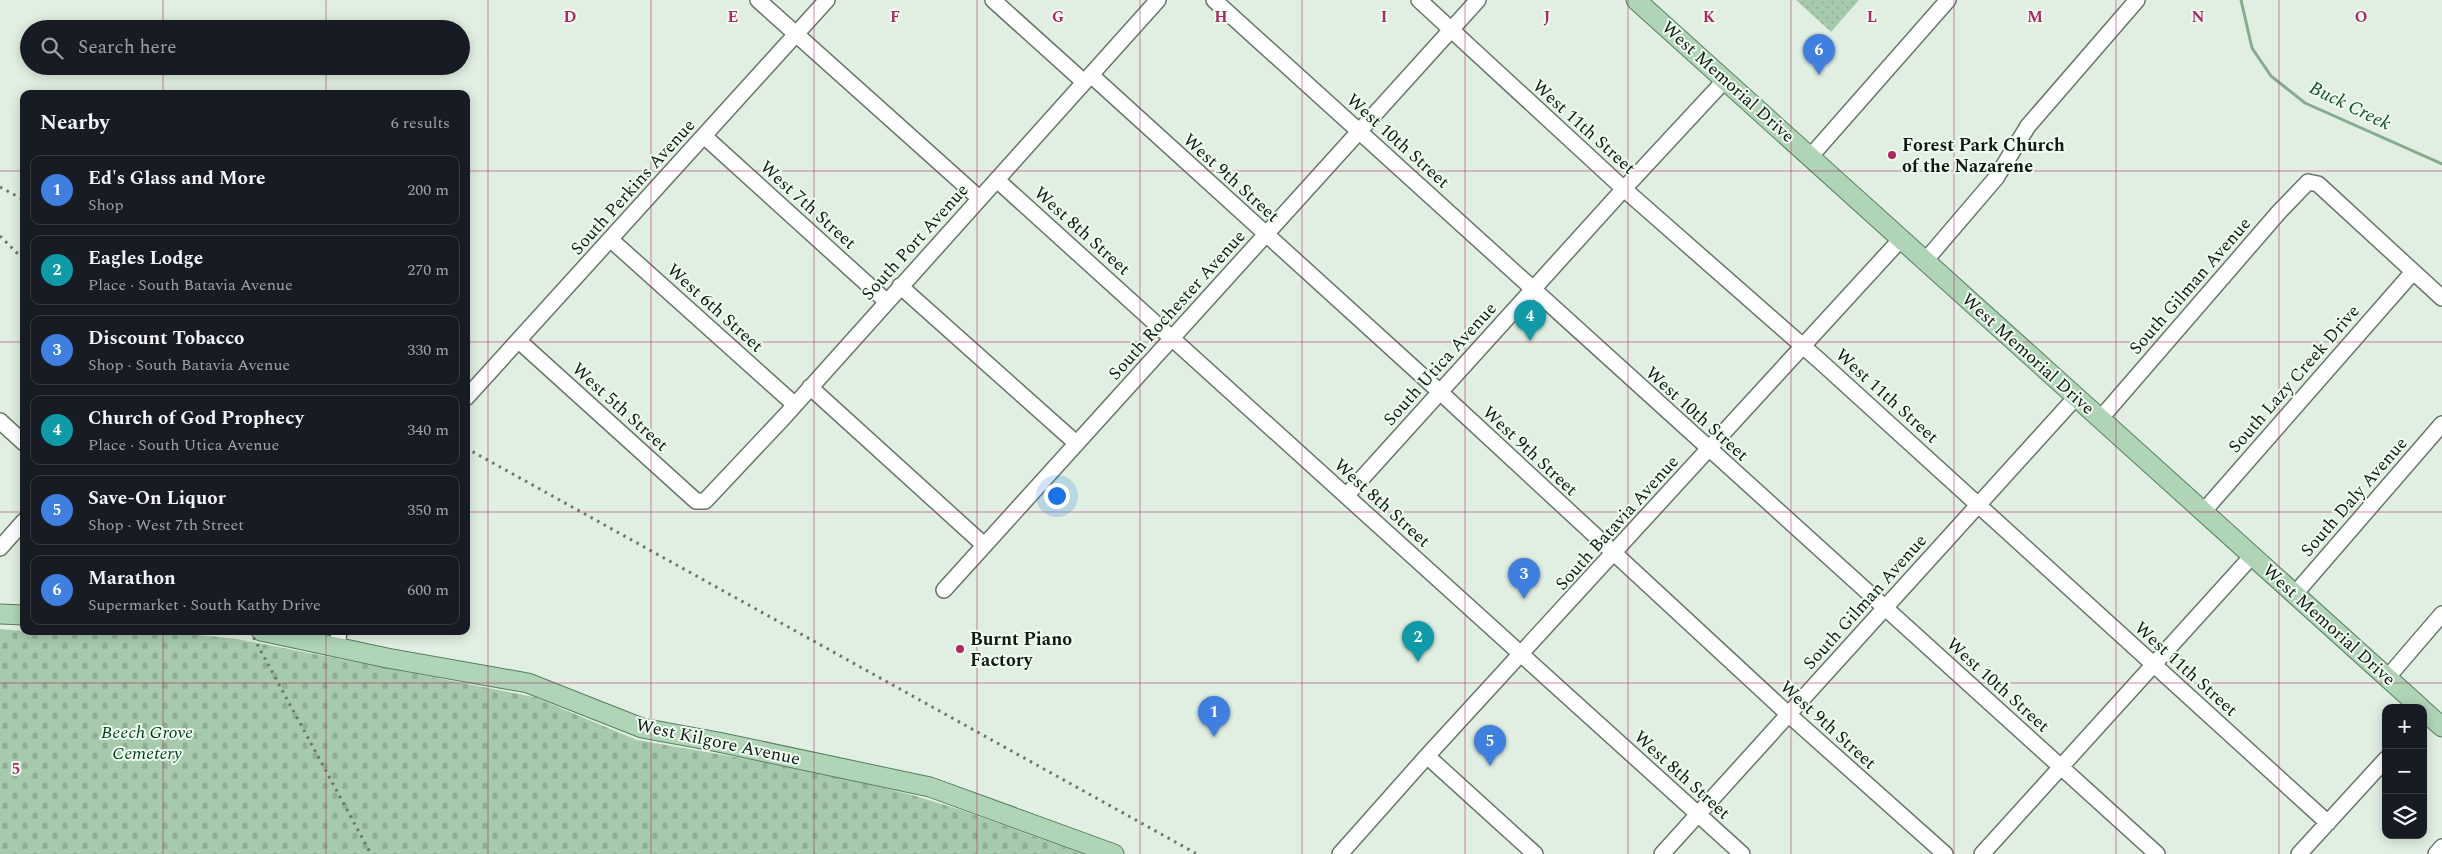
<!DOCTYPE html>
<meta charset="utf-8">
<style>
body{margin:0;font-family:Spectral,serif;background:#242831;color:#f1f3f6}
.controls{position:absolute;right:15px;bottom:15px;display:grid;overflow:hidden;border-radius:10px;box-shadow:0 2px 12px #0003}
.controls button{width:45px;height:45px;display:grid;place-items:center;padding:0;border:0;border-bottom:1px solid #363941;background:#171b24;color:#f1f3f6;font:25px sans-serif}
.you{position:absolute;left:1056px;top:495px;width:18px;height:18px;margin:-12px;border:4px solid #fff;border-radius:50%;background:#1a73e8;box-shadow:0 0 0 8px #1a73e833}
.badge{display:grid;place-items:center;width:32px;height:32px;border-radius:50%;background:#8c9099;color:#fff;font-size:16px;font-weight:700}
.pin{position:absolute;translate:-50% -41px;filter:drop-shadow(0 1px 2px #0008)}
.pin::after{content:'';position:absolute;top:26px;width:18px;height:15px;background:inherit;clip-path:polygon(0 0,100% 0,50% 100%)}
.list{margin:0;padding:0;list-style:none}
h2{display:flex;justify-content:space-between;align-items:center;height:65px;margin:0;padding:0 20px;font-size:21px}
h2 small{font-size:16px;font-weight:400;color:#9ea1a6}
.list li{display:grid;grid-template-columns:32px 1fr auto;gap:15px;align-items:center;box-sizing:border-box;height:70px;margin:0 10px 10px;padding:0 10px;border:1px solid #363941;border-radius:10px}
.list b{display:block;font-size:19px;white-space:nowrap}
.list p{margin:0;font-size:16px;white-space:nowrap;color:#9ea1a6}
.list em{font-size:16px;font-style:normal;color:#9ea1a6}
.icon{flex:none;width:28px;height:28px;fill:none;stroke:currentColor;stroke-width:2;stroke-linecap:round;stroke-linejoin:round}
.map{position:relative;flex:none;width:2442px;height:854px;overflow:hidden}
.search{position:absolute;background:#171b24;box-shadow:0 2px 12px #0003;left:20px;top:20px;width:450px;height:55px;display:flex;align-items:center;gap:12px;box-sizing:border-box;padding:0 18px;border-radius:28px;color:#9ea1a6;font-size:19px}
.panel{position:absolute;background:#171b24;box-shadow:0 2px 12px #0003;left:20px;top:90px;width:450px;height:545px;border-radius:10px}
.map>svg:first-child{display:block}
.cemetery{fill:url(#cemetery-stones)}
.park{fill:url(#park-dots)}
.lines{fill:none;stroke-linecap:round;stroke-linejoin:round}
.stream{stroke:#86ac8d;stroke-width:3}
.minor-casing{stroke:#68766a;stroke-width:18}
.major-casing{stroke:#567f5e;stroke-width:21}
.minor{stroke:#fff;stroke-width:15}
.major{stroke:#afd4b6;stroke-width:19}
.rail{stroke:#6c766d;stroke-width:3;stroke-dasharray:2.5 5;stroke-linecap:butt}
.grid{fill:none;stroke:#b12663;stroke-width:1;stroke-opacity:0.55}
.poi-dot{fill:#b12663;stroke:#eefdf0;stroke-width:2}
.labels{text-anchor:middle;dominant-baseline:central;stroke-width:4;stroke-linejoin:round;paint-order:stroke}
.street-label{font-size:18px;fill:#121813;stroke:#eefdf0}
.poi-label{font-size:18px;font-weight:bold;fill:#121813;stroke:#eefdf0;text-anchor:start}
.park-label{font-size:18px;font-style:italic;fill:#02421a;stroke:#eefdf0}
.water-label{font-size:19px;font-style:italic;fill:#154f26;stroke:#eefdf0}
.grid-label{font-size:16px;text-anchor:middle;font-weight:bold;fill:#b12663;stroke:#eefdf0;stroke-width:4;stroke-linejoin:round;paint-order:stroke}
</style>
<div class="map">
<svg width="2442" height="854" viewBox="0 0 2442 854">
<defs>
<pattern id="cemetery-stones" width="16" height="16" patternUnits="userSpaceOnUse" patternTransform="scale(1.25)"><rect width="16" height="16" fill="#a7caac"/><path d="M2 7V4a2 2 0 0 1 4 0v3zM10 15v-3a2 2 0 0 1 4 0v3z" fill="#8fad93"/></pattern>
<pattern id="park-dots" width="8" height="8" patternUnits="userSpaceOnUse" patternTransform="scale(1.25)"><rect width="8" height="8" fill="#a7caac"/><path d="M2 2h.1M6 6h.1" fill="none" stroke="#8fad93" stroke-width="1.8" stroke-linecap="round"/></pattern>
</defs>
<rect width="100%" height="100%" fill="#e0efe2"/>
<path class="cemetery" d="M0,629L24,631L171,632L237,639L534,697L637,740L815,771L912,795L958,809L1083,854H0Z"/>
<path class="park" d="M1796,0H1859L1831,32Z"/>
<g class="lines">
<path class="stream" d="M2241,0L2252,48L2271,76L2305,103L2442,164"/>
<g class="minor-casing">
<path id="minor" d="M758,0L979,198
M993,0L1084,82
M1214,0L2157,854
M1419,0L1624,189L1821,362L2328,823
M1091,75L1440,392L1788,714L1945,854
M704,136L886,301
M1810,157L1948,0
M997,180L1742,854
M610,239L794,404
M1925,261L1996,178L2028,126L2137,0
M900,286L1076,443
M519,341L696,501H705L785,416L1158,0
M810,387L984,545
M466,398L827,0
M2100,419L2279,212L2308,182L2318,184L2442,298
M0,421L24,443
M1346,496L1621,192L1725,80
M2203,512L2413,272
M0,548L24,521
M944,590L1478,0
M2294,595L2442,424
M337,647L339,631
M2387,678L2442,614
M1427,756L1535,854
M1340,854L1427,756L1901,239
M1662,854L2076,397
M1982,854L2252,556
M2299,854L2386,759
M2436,854L2442,847"/>
</g>
<g class="major-casing">
<path id="major" d="M1636,0L2421,708
M0,614L24,615
M261,631L387,658L528,683L642,728L718,742L930,787L1114,854
M2423,710L2442,727"/>
</g>
<use href="#minor" class="minor"/>
<use href="#major" class="major"/>
<path class="rail" d="M0,187L24,200
M0,236L24,260
M466,448L1197,854
M250,631L371,854"/>
</g>
<path class="grid" d="M163,0V29M326,0V29M488,0V854M651,0V854M814,0V854M977,0V854M1140,0V854M1302,0V854M1465,0V854M1628,0V854M1791,0V854M1954,0V854M2116,0V854M2279,0V854M163,66V94M326,66V94M0,171H24M466,171H2442M0,342H24M466,342H2442M0,512H24M466,512H2442M163,631V854M326,631V854M0,683H2442"/>
<g class="poi-dot">
<circle cx="1892" cy="155" r="5"/>
<circle cx="960" cy="649" r="5"/>
</g>
<g class="labels">
<g class="street-label">
<text transform="translate(1728 82) rotate(42)">West Memorial Drive</text>
<text transform="translate(1584 127) rotate(42)">West 11th Street</text>
<text transform="translate(1398 141) rotate(42)">West 10th Street</text>
<text transform="translate(1231 178) rotate(42)">West 9th Street</text>
<text transform="translate(633 187) rotate(-48)">South Perkins Avenue</text>
<text transform="translate(808 205) rotate(42)">West 7th Street</text>
<text transform="translate(1082 231) rotate(42)">West 8th Street</text>
<text transform="translate(915 242) rotate(-48)">South Port Avenue</text>
<text transform="translate(2190 286) rotate(-49)">South Gilman Avenue</text>
<text transform="translate(1177 305) rotate(-48)">South Rochester Avenue</text>
<text transform="translate(715 308) rotate(42)">West 6th Street</text>
<text transform="translate(2028 354) rotate(42)">West Memorial Drive</text>
<text transform="translate(1440 364) rotate(-48)">South Utica Avenue</text>
<text transform="translate(2294 379) rotate(-49)">South Lazy Creek Drive</text>
<text transform="translate(1887 396) rotate(42)">West 11th Street</text>
<text transform="translate(620 407) rotate(42)">West 5th Street</text>
<text transform="translate(1697 414) rotate(42)">West 10th Street</text>
<text transform="translate(1530 451) rotate(43)">West 9th Street</text>
<text transform="translate(2354 497) rotate(-49)">South Daly Avenue</text>
<text transform="translate(1382 503) rotate(42)">West 8th Street</text>
<text transform="translate(1617 523) rotate(-48)">South Batavia Avenue</text>
<text transform="translate(1865 602) rotate(-48)">South Gilman Avenue</text>
<text transform="translate(2329 625) rotate(42)">West Memorial Drive</text>
<text transform="translate(2186 669) rotate(42)">West 11th Street</text>
<text transform="translate(1998 685) rotate(42)">West 10th Street</text>
<text transform="translate(1828 725) rotate(42)">West 9th Street</text>
<text transform="translate(718 742) rotate(12)">West Kilgore Avenue</text>
<text transform="translate(1682 775) rotate(42)">West 8th Street</text>
</g>
<g class="poi-label">
<text x="1902" y="145">Forest Park Church<tspan x="1902" dy="21">of the Nazarene</tspan></text>
<text x="970" y="639">Burnt Piano<tspan x="970" dy="21">Factory</tspan></text>
</g>
<g class="park-label">
<text x="147" y="732">Beech Grove<tspan x="147" dy="21">Cemetery</tspan></text>
</g>
<g class="water-label">
<text transform="translate(2350 106) rotate(26)">Buck Creek</text>
</g>
</g>
<g class="grid-label">
<text x="570" y="22">D</text>
<text x="733" y="22">E</text>
<text x="895" y="22">F</text>
<text x="1058" y="22">G</text>
<text x="1221" y="22">H</text>
<text x="1384" y="22">I</text>
<text x="1547" y="22">J</text>
<text x="1709" y="22">K</text>
<text x="1872" y="22">L</text>
<text x="2035" y="22">M</text>
<text x="2198" y="22">N</text>
<text x="2361" y="22">O</text>
<text x="16" y="774">5</text>
</g>
</svg>
<div class="controls">
<button>+</button>
<button>−</button>
<button><svg class="icon" aria-label="layers" viewBox="0 0 24 24"><path d="M12 4l9 5-9 5-9-5zM3 14l9 5 9-5"/></svg></button>
</div>
<div class="you"></div>
<div class="pin badge" style="left:1214px;top:737px;background:#3f7fe0">1</div>
<div class="pin badge" style="left:1418px;top:662px;background:#0f9aa8">2</div>
<div class="pin badge" style="left:1524px;top:599px;background:#3f7fe0">3</div>
<div class="pin badge" style="left:1530px;top:341px;background:#0f9aa8">4</div>
<div class="pin badge" style="left:1490px;top:766px;background:#3f7fe0">5</div>
<div class="pin badge" style="left:1819px;top:75px;background:#3f7fe0">6</div>
<div class="search"><svg class="icon" aria-label="search" viewBox="0 0 24 24"><circle cx="10" cy="10" r="6"/><path d="M15 15l6 6"/></svg>Search here</div>
<section class="panel">
<h2>Nearby<small>6 results</small></h2>
<ul class="list">
<li><span class="badge" style="background:#3f7fe0">1</span><div><b>Ed's Glass and More</b><p>Shop</p></div><em>200 m</em></li>
<li><span class="badge" style="background:#0f9aa8">2</span><div><b>Eagles Lodge</b><p>Place · South Batavia Avenue</p></div><em>270 m</em></li>
<li><span class="badge" style="background:#3f7fe0">3</span><div><b>Discount Tobacco</b><p>Shop · South Batavia Avenue</p></div><em>330 m</em></li>
<li><span class="badge" style="background:#0f9aa8">4</span><div><b>Church of God Prophecy</b><p>Place · South Utica Avenue</p></div><em>340 m</em></li>
<li><span class="badge" style="background:#3f7fe0">5</span><div><b>Save-On Liquor</b><p>Shop · West 7th Street</p></div><em>350 m</em></li>
<li><span class="badge" style="background:#3f7fe0">6</span><div><b>Marathon</b><p>Supermarket · South Kathy Drive</p></div><em>600 m</em></li>
</ul>
</section>
</div>
